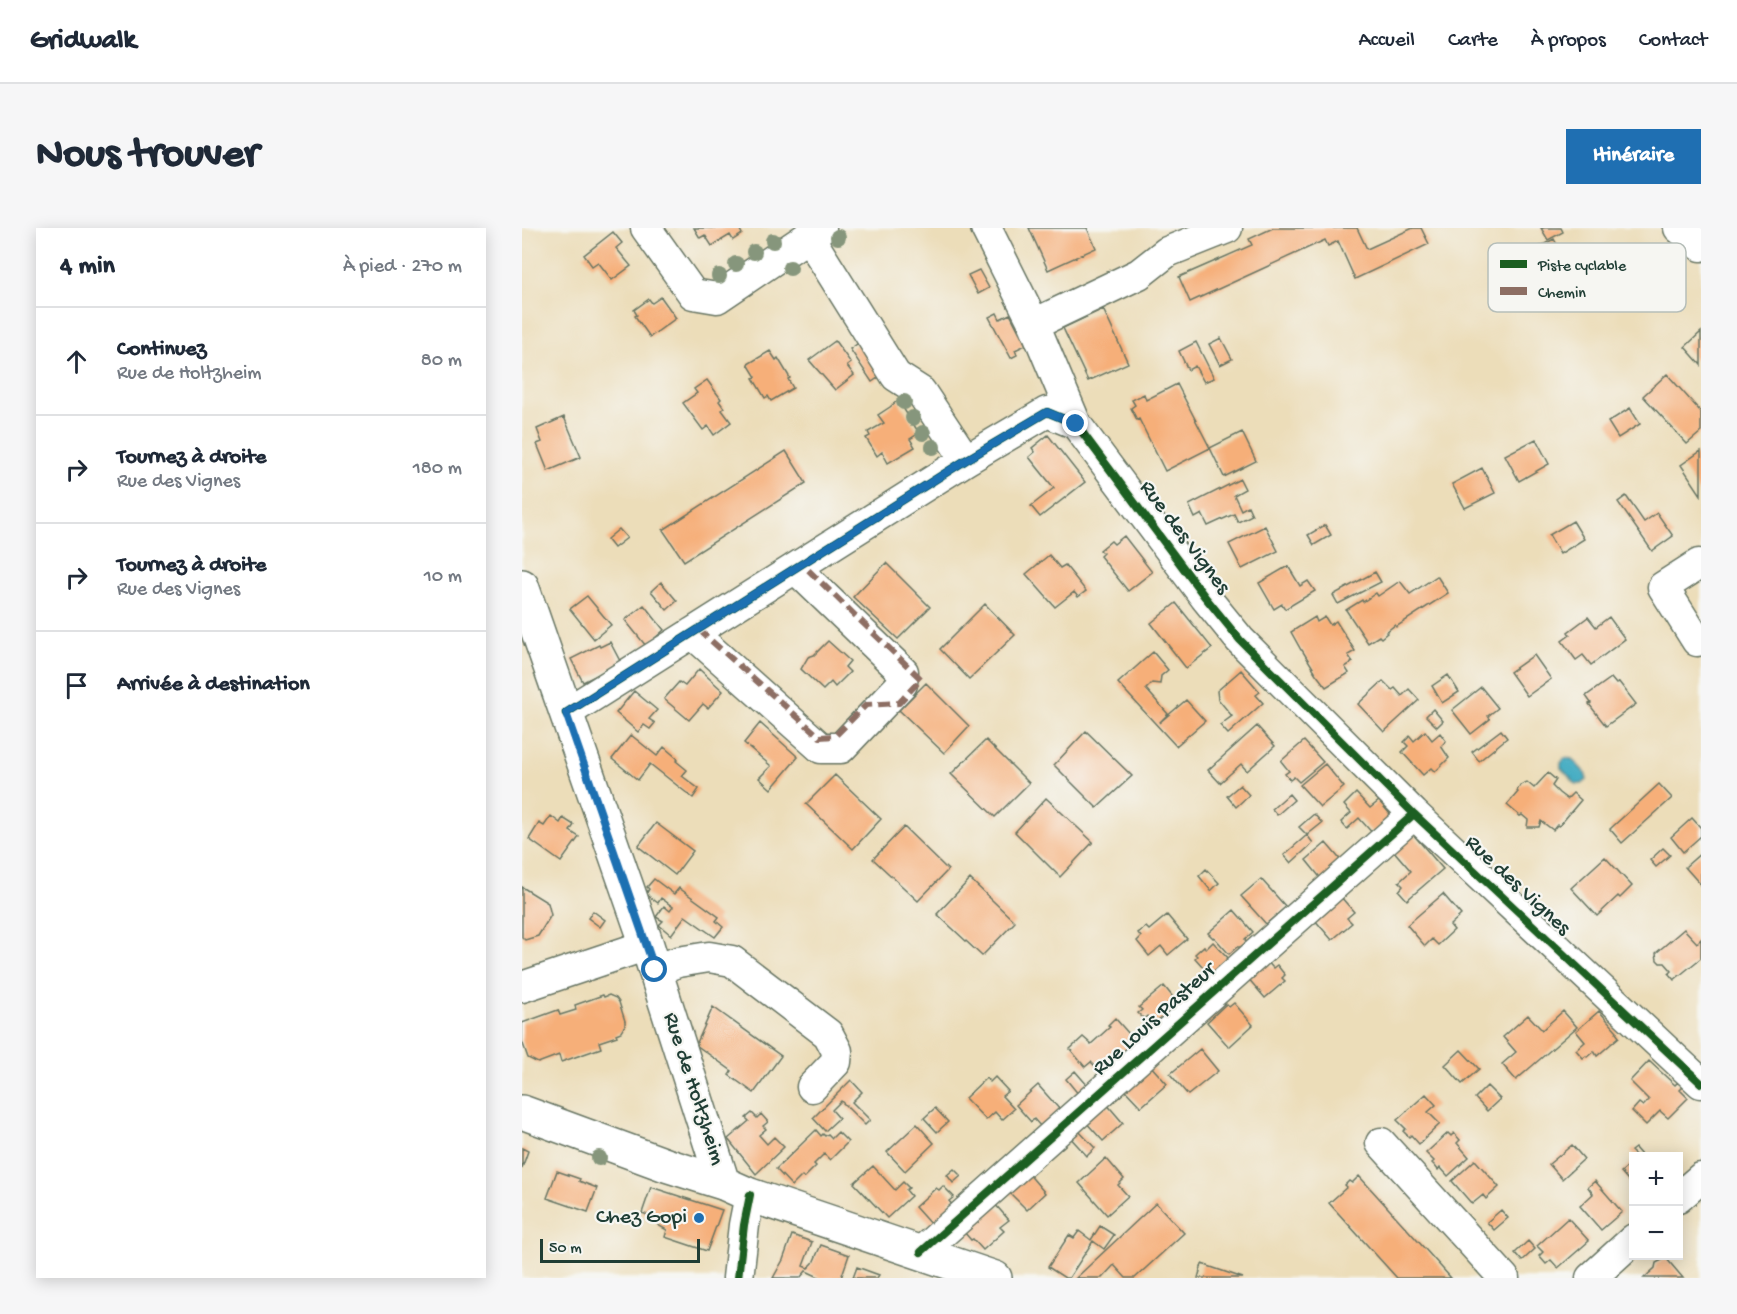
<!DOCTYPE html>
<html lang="fr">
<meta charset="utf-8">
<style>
body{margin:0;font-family:"Gochi Hand",sans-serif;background:#f6f6f7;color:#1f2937}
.controls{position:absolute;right:18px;bottom:18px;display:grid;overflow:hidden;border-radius:0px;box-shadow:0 3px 15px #0003}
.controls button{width:54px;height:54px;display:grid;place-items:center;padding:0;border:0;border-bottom:2px solid #e0e1e3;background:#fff;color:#1f2937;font:30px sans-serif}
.scale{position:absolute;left:18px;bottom:15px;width:160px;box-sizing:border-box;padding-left:6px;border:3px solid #1f3d34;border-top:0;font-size:16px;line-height:21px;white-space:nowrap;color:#1f3d34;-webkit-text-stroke:4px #f6f6f2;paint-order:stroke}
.stop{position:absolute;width:18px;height:18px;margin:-14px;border:4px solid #1f6fb2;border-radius:50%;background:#fff}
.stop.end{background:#1f6fb2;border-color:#fff;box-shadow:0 2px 6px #0008}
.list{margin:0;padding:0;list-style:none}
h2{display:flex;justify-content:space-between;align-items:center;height:78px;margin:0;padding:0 24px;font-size:26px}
h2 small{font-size:20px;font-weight:400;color:#747a83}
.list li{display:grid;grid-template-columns:39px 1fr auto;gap:18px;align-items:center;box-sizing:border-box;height:108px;padding:0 24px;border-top:2px solid #e0e1e3}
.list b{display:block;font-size:22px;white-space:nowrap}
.list p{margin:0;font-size:20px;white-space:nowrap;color:#747a83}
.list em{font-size:20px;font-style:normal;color:#747a83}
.icon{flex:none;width:33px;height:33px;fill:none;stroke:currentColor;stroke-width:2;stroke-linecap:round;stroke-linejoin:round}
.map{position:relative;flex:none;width:1179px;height:1050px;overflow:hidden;border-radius:0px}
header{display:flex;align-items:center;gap:36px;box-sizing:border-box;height:84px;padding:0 30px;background:#fff;border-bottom:2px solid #e0e1e3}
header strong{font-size:28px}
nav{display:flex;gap:33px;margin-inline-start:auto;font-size:21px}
.intro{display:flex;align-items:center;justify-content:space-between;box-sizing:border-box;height:144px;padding:0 36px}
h1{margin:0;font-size:42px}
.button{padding:15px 27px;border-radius:0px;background:#1f6fb2;color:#fff;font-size:21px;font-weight:700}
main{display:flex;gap:36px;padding:0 36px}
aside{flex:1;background:#fff;border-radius:0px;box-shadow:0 3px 15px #0003}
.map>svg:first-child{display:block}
.water{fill:#41aac1;stroke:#30747a;stroke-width:1.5}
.building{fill:#f6af79}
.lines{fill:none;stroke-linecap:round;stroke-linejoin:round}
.minor-casing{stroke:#677563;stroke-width:33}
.major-casing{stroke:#677563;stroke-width:36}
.minor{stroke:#fff;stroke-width:30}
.major{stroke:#fff;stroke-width:33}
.quiet{stroke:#8d6e63;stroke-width:6;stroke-dasharray:12 6;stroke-linecap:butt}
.cycleway-casing{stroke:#f6f6f2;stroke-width:11}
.cycleway{stroke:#1b5e20;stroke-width:8}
.tree{fill:#86967b}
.route{stroke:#1f6fb2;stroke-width:8}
.poi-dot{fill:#1f6fb2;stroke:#f6f6f2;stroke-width:2}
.labels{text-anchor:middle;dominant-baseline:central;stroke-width:4.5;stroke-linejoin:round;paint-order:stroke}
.street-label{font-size:22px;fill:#1f3d34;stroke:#f6f6f2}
.poi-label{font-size:22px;fill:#1f3d34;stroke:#f6f6f2;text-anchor:end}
.key{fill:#f6f6f2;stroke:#b6beb9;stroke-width:1.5}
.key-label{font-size:16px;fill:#1f3d34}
</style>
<header>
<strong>Gridwalk</strong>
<nav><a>Accueil</a><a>Carte</a><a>À propos</a><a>Contact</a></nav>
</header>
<div class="intro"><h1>Nous trouver</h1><a class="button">Itinéraire</a></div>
<main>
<aside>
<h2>4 min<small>À pied · 270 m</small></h2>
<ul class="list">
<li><svg class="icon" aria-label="ahead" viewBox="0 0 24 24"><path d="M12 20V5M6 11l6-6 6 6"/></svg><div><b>Continuez</b><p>Rue de Holtzheim</p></div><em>80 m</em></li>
<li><svg class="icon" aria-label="right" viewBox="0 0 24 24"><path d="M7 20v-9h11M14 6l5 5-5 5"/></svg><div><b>Tournez à droite</b><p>Rue des Vignes</p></div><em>180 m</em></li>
<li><svg class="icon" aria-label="right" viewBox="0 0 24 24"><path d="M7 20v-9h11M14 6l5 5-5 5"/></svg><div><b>Tournez à droite</b><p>Rue des Vignes</p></div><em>10 m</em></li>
<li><svg class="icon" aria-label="arrive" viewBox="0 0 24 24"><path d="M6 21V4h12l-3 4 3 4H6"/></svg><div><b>Arrivée à destination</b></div></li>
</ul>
</aside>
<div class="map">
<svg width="1179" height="1050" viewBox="0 0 1179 1050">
<rect width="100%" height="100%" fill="#f6f6f2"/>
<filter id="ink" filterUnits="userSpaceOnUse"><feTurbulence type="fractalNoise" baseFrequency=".0167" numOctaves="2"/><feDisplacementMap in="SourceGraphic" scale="12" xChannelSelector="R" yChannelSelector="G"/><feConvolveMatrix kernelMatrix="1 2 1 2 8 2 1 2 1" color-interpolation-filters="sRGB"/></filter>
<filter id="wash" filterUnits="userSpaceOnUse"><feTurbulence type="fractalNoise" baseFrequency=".008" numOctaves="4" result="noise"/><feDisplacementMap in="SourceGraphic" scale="24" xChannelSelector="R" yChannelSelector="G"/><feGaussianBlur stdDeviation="1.35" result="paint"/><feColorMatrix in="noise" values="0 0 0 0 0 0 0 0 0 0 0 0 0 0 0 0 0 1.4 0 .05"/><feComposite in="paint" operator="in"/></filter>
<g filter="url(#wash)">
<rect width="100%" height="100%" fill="#ecddb9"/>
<path class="water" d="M1043,530L1050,531L1063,545L1065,552L1060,556H1054L1039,540V535Z"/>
<g id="blocks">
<path class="building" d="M172,0H217L220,6L211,12L208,7L190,18L183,7L178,10Z
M507,0H565L574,20L526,42Z
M751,0H835L845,21L891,0H899L907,16L833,51L816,13L806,18L803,12L668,74L657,49L730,17L727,11Z
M1019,0H1039L1041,4L1026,12Z
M91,4L100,15L94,20L109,38L90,52L76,34L70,38L62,27Z
M1032,11L1043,31L1023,43L1011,22Z
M457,42L467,60L456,66L446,47Z
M139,69L154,90L128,109L113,88L115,87L112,82L127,71L130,75Z
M581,81L606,135L566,153L541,100Z
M475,85L478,91L488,86L504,117L493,122L495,127L489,130L467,89Z
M1179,104V137L1163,119Z
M699,110L710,131L698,137L687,116Z
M313,113L329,135L325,138L332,147L313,162L287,132Z
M338,114L360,147L350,154L328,121Z
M674,114L692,150L682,154L673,138L666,142L657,123Z
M248,123L254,132L256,130L268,150L266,151L271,160L249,173L246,168L243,170L231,150L234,149L226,136Z
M1145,146L1179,184V204L1165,216L1121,168Z
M185,152L199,171L197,173L202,180L200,182L209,194L192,207L186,198L181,202L161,175L175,165L172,161Z
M655,156L688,220L720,204L734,233L702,249L688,220L643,243L617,191L615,192L609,180L613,177L610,172L622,166L624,172Z
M376,172L397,205L388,211L393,219L366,235L360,224L355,228L344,210L348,208L346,204L362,195L356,187L368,179Z
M1108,180L1118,196L1096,210L1086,194Z
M42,189L59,229L26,243L15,216L20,214L15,201Z
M526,207L563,254L518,289L509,278L532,260L507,229L513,224L510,220Z
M1014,211L1027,236L997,253L983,227Z
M264,223L284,255L162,333L141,302Z
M1179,223V267L1159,237Z
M960,240L973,265L943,280L930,256Z
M718,251L723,261L712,267L719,282L726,278L730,287L716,294L712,286L686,298L680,286L673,290L667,277Z
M1104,268L1122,294L1135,285L1151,308L1130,323L1096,274Z
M1051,293L1062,311L1038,326L1027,307Z
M803,297L809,307L792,317L786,307Z
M743,298L756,323L720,341L707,316Z
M97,301L105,310L92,320L85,311Z
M602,308L630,344L606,363L578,328L581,325L578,322L589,313L592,316Z
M527,327L538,340L543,337L564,363L556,369L552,364L533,379L504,346Z
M364,335L408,379L376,411L331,369Z
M766,338L778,358L786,353L793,363L763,381L760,376L752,381L737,355Z
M853,344L859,354L816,376L811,367Z
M915,348L926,365L874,399L873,397L864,404L865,405L859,410L857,408L846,415L824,382L840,372L841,374L854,365L856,368L878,353L888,366Z
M139,354L155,373L145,382L129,363Z
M65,368L89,397L72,411L48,381Z
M654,375L690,420L664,440L629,395Z
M463,376L493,407L447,451L418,421Z
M122,377L142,402L124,418L103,392Z
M793,389L795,394L803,389L808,397L814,393L833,423L826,427L831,434L823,439L827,445L804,459L794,446L792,443H793L780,422H779L769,404Z
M1066,389L1074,399L1087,389L1103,411L1069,437L1061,427L1054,432L1040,413L1048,407L1046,404Z
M306,413L328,433L323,439L328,444L313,459L309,454L301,462L279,441L286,429L292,427Z
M88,414L99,435L61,454L49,431L77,417L78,419Z
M631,424L646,442L639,448L638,456L630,455L624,461L646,486L637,495L664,472L683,493L654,518L596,455Z
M1012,427L1029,451L1005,468L988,444Z
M177,441L201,463L186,480L181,476L167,492L142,471L157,454L163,458Z
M719,442L738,464L734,467L741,475L706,506L698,497L710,488L696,471L695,463Z
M926,447L937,464L920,475L910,458Z
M1089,450L1094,456L1097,454L1114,476L1084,498L1067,476L1069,475L1064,468Z
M861,453L870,462L873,460L880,468L887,461L897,472L862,504L836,476Z
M404,455L447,498L422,525L377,482Z
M959,459L976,480L966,488L968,491L949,506L930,482Z
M112,463L135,482L127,491L133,495L128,501L122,497L116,504L94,485Z
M911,481L921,493L915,499L904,488Z
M238,495L276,529L249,561L237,550L249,538L222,515Z
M735,498L753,518L725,543L719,536L698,555L686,542Z
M979,502L985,510L957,533L950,524Z
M564,503L610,548L575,580L532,537Z
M903,503L910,512L918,505L924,513L919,518L927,530L913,544L909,540L901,547L880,524L886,518L882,514L888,508L892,513Z
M109,507L135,528L142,519L156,531L154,533L165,542L160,548L177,561L171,570L128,536L116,552L90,531Z
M464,512L507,555L473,589L429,546Z
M782,513L801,534L777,554L772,549L768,552L763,546L767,543L759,533Z
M803,536L822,559L798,579L778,557Z
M1026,545L1034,552L1030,558L1037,565L1045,571L1051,565L1059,572L1037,598L1035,597L1031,602L1019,593L1017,599H1005L1006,592L1000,587L998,588L985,577L996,564L995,563L998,557L1005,554L1012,560Z
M313,547L359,591L331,621L284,576Z
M1137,556L1150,570L1100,615L1088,601Z
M718,557L727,567L714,579L705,568Z
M834,565L848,580L857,573L873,592L853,608L837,590L825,601L819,594L829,585L822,577Z
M767,566L772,572L755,587L750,581Z
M524,570L571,614L538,649L493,604Z
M792,586L800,595L785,607L777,599Z
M29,588L38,595L41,590L52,597L48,603L57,609L39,634L7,611L17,595L22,598Z
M1170,590L1179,600V608L1161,624L1149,609Z
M134,595L171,623L153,647L116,618Z
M382,599L426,642L396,673L351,631Z
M890,605L921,641L885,672L877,663L881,658L877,654L889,643L871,622Z
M785,607L791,615L769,635L762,627Z
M804,615L822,636L801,653L784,632Z
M1141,620L1148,627L1134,639L1128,632Z
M1179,625V657L1163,639Z
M1083,629L1110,658L1098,670L1096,668L1075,688L1049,660Z
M684,641L697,655L689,663L677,648Z
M132,651L152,666L157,660L197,689L194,693L201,699L193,709L163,688L149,707L137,697L141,693L134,689L142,678L148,683L151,679L139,670L136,675L124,666L127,661L125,659Z
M448,651L493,694L460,728L415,686Z
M739,651L764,679L744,696L719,668Z
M0,659L26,675L29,687L16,708L3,712L0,709Z
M921,666L939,687L928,697L932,702L916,717L910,711L903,718L885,697Z
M818,668L832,684L825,690L830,695L810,712L792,691Z
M712,682L731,704L723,711L724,715L718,719H715L707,726L692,709L691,710L686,705Z
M71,683L83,692L78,699L66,690Z
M645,687L665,711L646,727L639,718L627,728L615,713L619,709L616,705L624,699L627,702Z
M1162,701L1175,715L1179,711V730L1152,752L1147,746L1150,743L1143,735H1138L1135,732L1134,725Z
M691,714L709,733L690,749L673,730L675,728L673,726L682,718L684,721Z
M744,732L751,740L755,737L763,747L760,750L763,753L743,770L725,749Z
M642,758L658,778L633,798L625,788L622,791L616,785L620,782L617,779Z
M81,767L82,769L87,767L94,770L97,774L103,793V797L99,804L94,806L95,808L77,814L79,820L39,834L37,827L16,835L6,830L0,813V795L36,782L38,787L54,782L53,777Z
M712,775L731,797L707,819L685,794L704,776L707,779Z
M191,779L259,828L232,865L207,847L210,843L174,817Z
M1041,783L1055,799L994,852L980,836L994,824L981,809L1006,787L1020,802Z
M1077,783L1095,803L1094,805L1097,809L1075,828L1072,823L1065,829L1064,828L1061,830L1054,822L1063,814L1054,803Z
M593,790L615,815L586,841L579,834L575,838H573L569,834L563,839L548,821L561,809L569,816L588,799L586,797Z
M678,821L696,843L666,867L648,846Z
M939,822L957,841L940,856L923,837Z
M1127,833L1153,857L1156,854L1161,859L1158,862L1166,870L1146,890L1138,883L1124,897L1110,883L1117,875L1121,878L1127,872L1108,853Z
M627,836L645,856L619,879L601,860Z
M553,843L566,858L557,867L544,851Z
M473,849L486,863L480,868L492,881L480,892L473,884L464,892L443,870L464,850L468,854Z
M329,852L340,864L330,874L348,892L343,897L319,873L310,882L317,890L303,903L291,890Z
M516,857L539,883L520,900L512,891L509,894L494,877Z
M965,858L978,871L965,883L953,870Z
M904,866L914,877L906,884L918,896L897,916L889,907L887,909L881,903L884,901L875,892Z
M583,874L601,895L581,913L562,892Z
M413,880L426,894L415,904L402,890Z
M230,885L235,890L239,886L246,894L241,898L244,901L237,907L245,916L252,909L262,919L234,946L206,911L227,893L224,890Z
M395,896L412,915L383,943L365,924Z
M554,900L573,920L565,928L546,907Z
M294,902L299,908L301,906L303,908L306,906L310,910L316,904L326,914L308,932L302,926L292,936L294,938L282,950L280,948L270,958L254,941Z
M926,905L929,908L932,905L938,912L935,915L947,929L926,948L918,939L916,942L913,938L910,935L912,933L904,925Z
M1050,917L1062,931L1040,951L1027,936Z
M0,920L6,923L0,940Z
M1113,920L1120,928H1114L1109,923Z
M584,930L602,951L596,957L606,968L585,987L557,955Z
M953,932L977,959L964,971L961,967L950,976L930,953Z
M1112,933V959L1099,944Z
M351,938L373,962L381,954L387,960L384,962L389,968L365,990L332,955Z
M432,941L439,948L431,955L425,947Z
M35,943L58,951L57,953L75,960L66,984L25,970Z
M505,944L523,965L505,982L485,962Z
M837,948L886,1002L929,1050H875L807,975L825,959L823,957L827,953L830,955Z
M1073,953L1100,984L1079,1002L1058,978L1071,966L1066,959Z
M421,958L432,969L427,973L432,979L410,998L393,979L414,960L417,962Z
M129,959L200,982L185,1023L143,1009L145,1002L136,997L137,991L120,985Z
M471,974L487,992L478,999L482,1003L461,1022L451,1011L449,1012L442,1004Z
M634,975L662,1005L613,1050H604L592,1037L580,1050H554Z
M979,982L986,990L972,1002L965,994Z
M1046,990L1067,1013L1036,1040L1029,1032L1024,1036L1017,1028L1021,1024L1015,1018Z
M578,998L592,1007L582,1021L571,1013L547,1050H543L526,1039L547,1007L552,1010L557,1003L569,1012Z
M270,1007L290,1014L281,1038L286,1040L291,1035L299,1017L327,1027L319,1050H299L284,1043L278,1050H251L261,1032Z
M1006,1013L1013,1021L1000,1033L993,1025Z
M1144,1030L1161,1050H1122L1133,1040L1134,1035Z
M680,1036L721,1050H676Z
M335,1039L357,1047L355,1050H331Z"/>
</g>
</g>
<g filter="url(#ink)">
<use href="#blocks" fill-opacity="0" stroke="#677563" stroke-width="1.5"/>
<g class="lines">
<g class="minor-casing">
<path id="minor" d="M124,0L171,66L195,70L299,0
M464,0L512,96L554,196
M1157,0L1179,18
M287,9L374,148L399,164L444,232
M512,96L617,46L645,24L705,0
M170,405L299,520H319L380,456L381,444L273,340
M1175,413L1141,359L1177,336
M44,485L444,232L525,184L554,196L683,369L718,412L892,586L1179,855
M133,742L156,734L187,729L210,733L306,806L315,823L314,834L290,859
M0,759L125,717
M859,915L982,1050
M1156,970L1179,950
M399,1024L892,586
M216,1050L222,997L228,967
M1069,1050L1112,1011"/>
</g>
<g class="major-casing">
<path id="major" d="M0,358L125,717L201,955
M0,884L144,937L201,955L228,967L473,1050"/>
</g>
<use href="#minor" class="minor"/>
<use href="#major" class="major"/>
<path class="quiet" d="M176,401L298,509L313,508L344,477L377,475L399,451L280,336"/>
<g class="cycleway-casing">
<path id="cycleway" d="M44,485L444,232L525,184L554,196L683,369L718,412L892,586L1179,855
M399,1024L892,586
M216,1050L222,997L228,967"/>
</g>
<use href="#cycleway" class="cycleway"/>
</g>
<g class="tree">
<circle cx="316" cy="9" r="8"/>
<circle cx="251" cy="13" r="8"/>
<circle cx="232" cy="24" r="8"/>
<circle cx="214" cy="36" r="8"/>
<circle cx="268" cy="40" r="8"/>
<circle cx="197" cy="48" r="8"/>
<circle cx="382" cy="174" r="8"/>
<circle cx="391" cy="190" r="8"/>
<circle cx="401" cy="205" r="8"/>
<circle cx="411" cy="219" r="8"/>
<circle cx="77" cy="930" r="8"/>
</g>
</g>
<g class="lines" filter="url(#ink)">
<path class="route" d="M133,742L44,485L444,232L525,184L554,196"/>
</g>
<circle class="poi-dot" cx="177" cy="990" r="6"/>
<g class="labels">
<g class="street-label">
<text transform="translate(662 310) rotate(53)">Rue des Vignes</text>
<text transform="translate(995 658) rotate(43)">Rue des Vignes</text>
<text transform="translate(633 792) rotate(-42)">Rue Louis Pasteur</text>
<text transform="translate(171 861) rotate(72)">Rue de Holtzheim</text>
</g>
<g class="poi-label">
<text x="165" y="990">Chez Gopi</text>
</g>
</g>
<rect x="966" y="15" width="198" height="69" rx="9" class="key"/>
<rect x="978" y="32" width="27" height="8" fill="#1b5e20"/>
<rect x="978" y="59" width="27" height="8" fill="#8d6e63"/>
<g class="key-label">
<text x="1016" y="42">Piste cyclable</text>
<text x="1016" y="69">Chemin</text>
</g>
</svg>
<div class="controls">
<button>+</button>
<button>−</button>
</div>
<div class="scale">50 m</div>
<div class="stop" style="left:133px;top:742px"></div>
<div class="stop end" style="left:554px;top:196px"></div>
</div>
</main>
